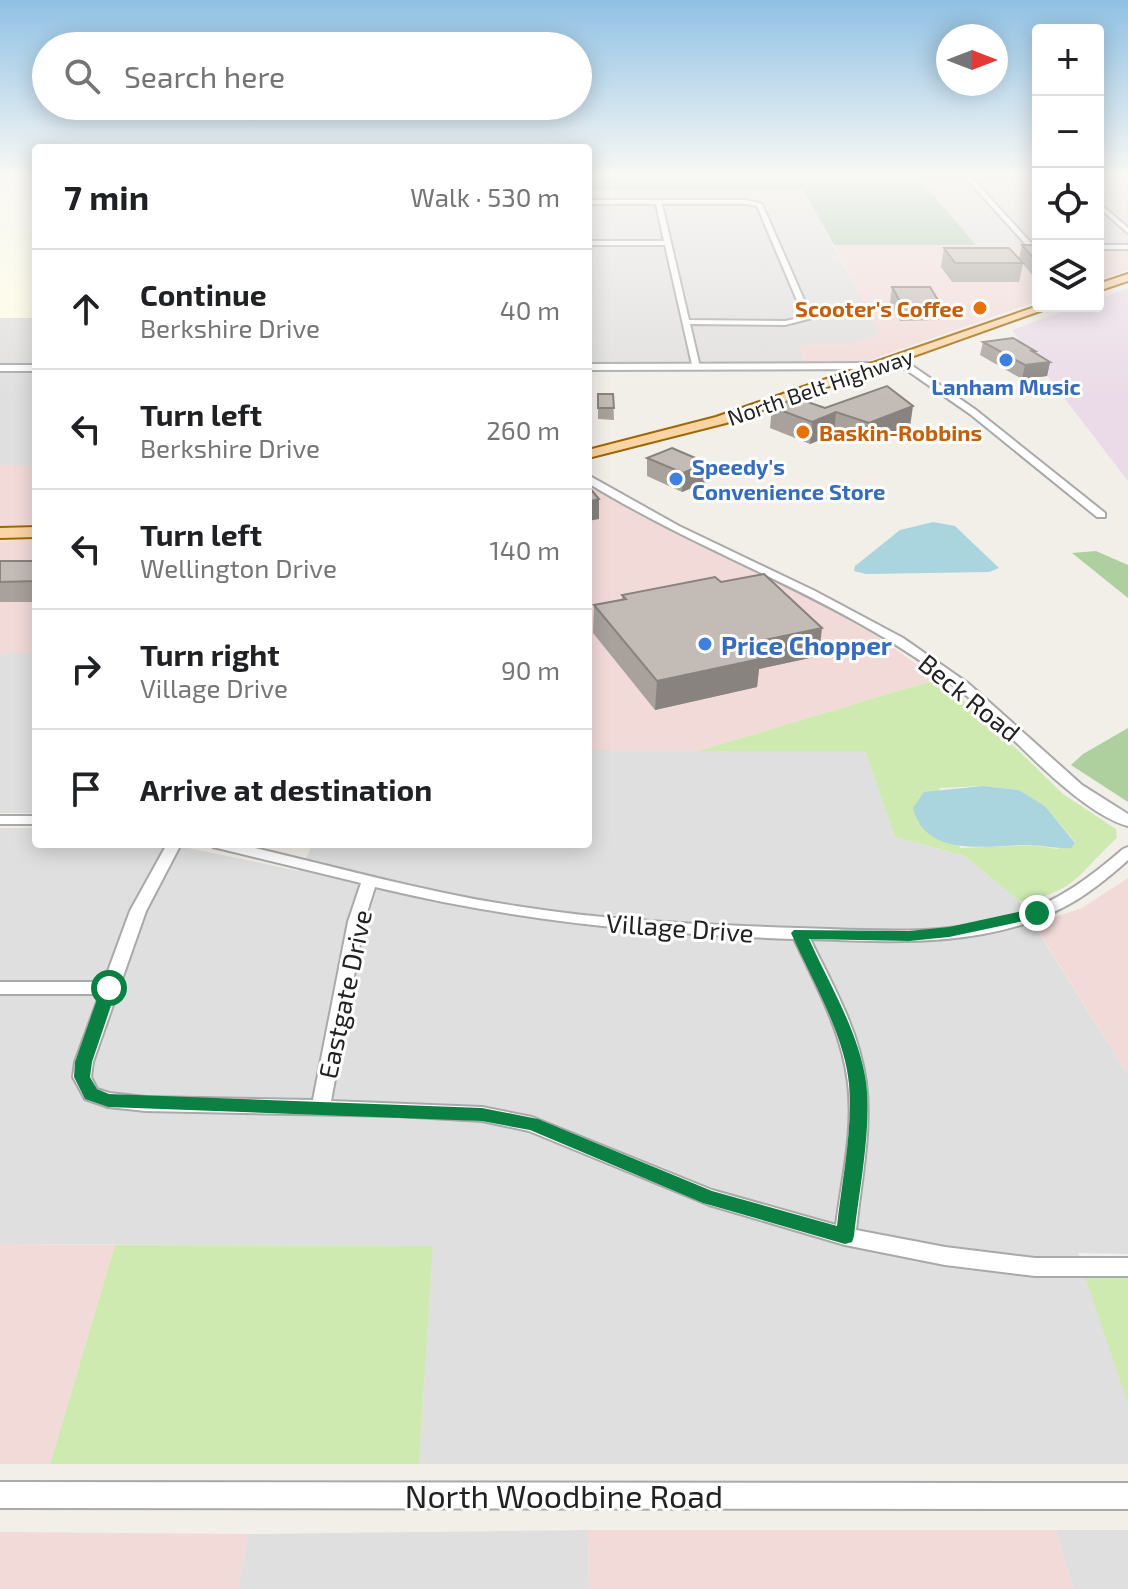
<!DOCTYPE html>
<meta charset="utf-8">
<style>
body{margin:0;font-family:"Exo 2",sans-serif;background:#f2f2f2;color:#202124}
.controls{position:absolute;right:24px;top:24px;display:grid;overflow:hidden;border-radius:8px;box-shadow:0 4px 20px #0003}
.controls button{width:72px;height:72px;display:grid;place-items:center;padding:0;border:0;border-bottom:2px solid #e0e0e0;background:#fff;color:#202124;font:40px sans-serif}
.compass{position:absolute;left:936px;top:24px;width:72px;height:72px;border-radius:50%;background:#fff;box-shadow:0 4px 20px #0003;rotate:90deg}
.stop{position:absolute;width:24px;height:24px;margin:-18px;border:6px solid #0b8043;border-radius:50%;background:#fff}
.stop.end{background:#0b8043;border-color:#fff;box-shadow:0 2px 8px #0008}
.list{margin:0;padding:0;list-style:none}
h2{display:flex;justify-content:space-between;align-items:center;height:104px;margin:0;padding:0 32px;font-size:34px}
h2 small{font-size:26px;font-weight:400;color:#757577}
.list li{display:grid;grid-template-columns:52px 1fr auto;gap:24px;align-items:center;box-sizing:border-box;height:120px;padding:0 32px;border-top:2px solid #e0e0e0}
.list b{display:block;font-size:30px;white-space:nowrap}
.list p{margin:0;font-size:26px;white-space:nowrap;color:#757577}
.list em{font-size:26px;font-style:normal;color:#757577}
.icon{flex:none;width:44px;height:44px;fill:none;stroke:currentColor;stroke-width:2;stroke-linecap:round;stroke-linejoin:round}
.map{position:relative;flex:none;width:1128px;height:1589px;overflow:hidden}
.search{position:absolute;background:#fff;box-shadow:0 4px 20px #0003;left:32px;top:32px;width:560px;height:88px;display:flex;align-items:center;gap:20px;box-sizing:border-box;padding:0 28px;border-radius:44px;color:#757577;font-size:30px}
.panel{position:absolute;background:#fff;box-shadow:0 4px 20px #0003;left:32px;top:144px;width:560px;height:704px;border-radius:8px}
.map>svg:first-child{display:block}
.residential{fill:#e0dfdf}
.commercial{fill:#f2dad9}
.industrial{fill:#ebdbe8}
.education{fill:#fffee5}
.grass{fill:#ceeab1;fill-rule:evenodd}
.forest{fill:#aed09e}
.cemetery{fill:#aacbaf}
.water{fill:#aad4de}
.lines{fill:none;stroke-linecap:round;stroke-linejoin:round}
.minor-casing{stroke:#a9a9a9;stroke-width:4}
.tertiary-casing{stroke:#a9a9a9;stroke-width:4}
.primary-casing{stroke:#9e6702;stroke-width:4}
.minor{fill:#fff;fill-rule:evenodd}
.tertiary{fill:#fff;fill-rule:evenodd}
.primary{fill:#fbd4a5;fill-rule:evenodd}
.wall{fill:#a8a19c}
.shaded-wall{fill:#88837f}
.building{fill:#c3bbb5;stroke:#88837f;stroke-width:2}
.route{fill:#0b8043}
.food-dot{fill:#e8710a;stroke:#fff;stroke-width:3}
.shop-dot{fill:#3f7fe0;stroke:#fff;stroke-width:3}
.labels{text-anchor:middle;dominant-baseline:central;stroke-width:6;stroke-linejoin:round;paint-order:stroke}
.far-food-label{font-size:22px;font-weight:bold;fill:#c56008;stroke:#fff;text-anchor:end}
.far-street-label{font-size:22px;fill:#222;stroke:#fff}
.far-shop-label{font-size:22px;font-weight:bold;fill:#366cbe;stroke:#fff}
.shop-label{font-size:26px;font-weight:bold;fill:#366cbe;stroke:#fff;text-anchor:start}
.street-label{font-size:26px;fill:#222;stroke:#fff}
.near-street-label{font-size:32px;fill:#222;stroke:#fff}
</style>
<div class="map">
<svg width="1128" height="1589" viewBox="0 0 1128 1589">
<rect width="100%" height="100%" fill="#f2efe9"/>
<path class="residential" d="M916,175H1038V245H976Z
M1098,175H1128V225H1119L1128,234V246L1098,245Z
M588,190H803L881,334L853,344L799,345L806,364L588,365Z
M0,318H36V365L0,366Z
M0,370H36V465H0Z
M7,653H36V813H0V656Z
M588,750L865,751L895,837L965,856L1019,901L1128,1075V1254L1078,1253L1128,1405V1464H419L433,1246L0,1244V828H36V844H169L299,871L313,844H588Z
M588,1530L589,1589H238L248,1534Z
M1056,1530H1128V1589H1073Z"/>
<path class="commercial" d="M834,245H1024L1038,248V301L867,361L806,364L798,345L853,344L880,334Z
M1098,248H1128V270L1098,281Z
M0,465H36V524L0,526Z
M588,484L830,609L875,635L938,679L698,751L588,750Z
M36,539V653H7L0,656V541Z
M1128,878V1075L1034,924L1082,908Z
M0,1244L115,1245L50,1464H0Z
M588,1530H1056L1073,1589H589Z
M0,1533V1532L248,1534L238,1589H0Z"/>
<path class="industrial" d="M1128,288V481L1012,330L1078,306H1098V299Z"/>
<path class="education" d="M0,175H36V318H0Z"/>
<path class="grass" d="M938,679L987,720L1063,794L1116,829L1117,838C1080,871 1076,894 1019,901L965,856L895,837L865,751H698ZM983,786L1019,790L1045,806L1075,842L1057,849L1035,845L960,848L939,788Z
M115,1245L433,1246L419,1464H50Z
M1085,1277L1128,1278V1405Z"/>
<path class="forest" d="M1096,551L1128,565V598L1072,553Z
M1128,728V802L1071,765L1083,754Z"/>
<path class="cemetery" d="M588,175H916L976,245H834L803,190H588Z"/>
<path class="water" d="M933,522L955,526L999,568L989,572L866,574L854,571L855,566L900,530Z
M983,786L1019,790L1045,806L1075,843L1071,848C1058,849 1046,846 1033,845C994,844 926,861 913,808L924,792Z"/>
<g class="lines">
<g class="minor-casing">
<path id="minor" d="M963,175H969L1033,245H1038V249L1029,248Z
M588,200H746L762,204L812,318L785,325L690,324L700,367L693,369L665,245H588V241H664L656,204H588ZM662,204H746L757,206L804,317L785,321L689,320Z
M1098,202L1128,228V233L1098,207Z
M1098,245H1128V249H1098Z
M895,358H901L976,410L1105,513V517H1097L970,414L895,362Z
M0,816H36V824H0Z
M167,844H181L146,911L93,1062L91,1077L97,1089L109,1093L146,1097L313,1100L348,922L361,883L213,847L211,844H238C331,865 422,892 516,906C610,921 704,925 799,928C870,930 946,937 1016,915C1057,902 1091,877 1123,849L1128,847V860C1108,878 1087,895 1064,907C987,948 894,942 810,939C833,985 859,1031 866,1082C872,1131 861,1181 856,1230L945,1247L1035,1258H1128V1276H1035L945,1265L845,1245L709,1205L529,1131L482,1121L397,1116L146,1111L108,1107L85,1099L73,1077L75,1062L100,994H0V982H104L130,911ZM375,887C517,921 648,934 794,939C816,985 842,1032 848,1083C854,1130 842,1178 836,1225L712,1190L532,1117L482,1107L331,1101L364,922Z"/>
</g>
<g class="tertiary-casing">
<path id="tertiary" d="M588,364L880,363L885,366L880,369L588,370Z
M0,365H36V371H0Z
M588,475L679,526L815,591L903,638L969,684L1082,785L1128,814V826C1082,814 1017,742 982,709C869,607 716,562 588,483Z
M0,1482L1128,1483V1509L0,1508Z"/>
</g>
<g class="primary-casing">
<path id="primary" d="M1128,274V281L1098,291V284Z
M1038,306H1054L726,423L588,458V450L716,417Z
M36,527V537L0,538V528Z"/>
</g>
<use href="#minor" class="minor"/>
<use href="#tertiary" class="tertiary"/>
<use href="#primary" class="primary"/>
</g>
<path class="wall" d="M1022,245H1038V278H1035L1023,264L1019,282H952L941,267L944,248L1019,259Z
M892,287L941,305L939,320L900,321L890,303Z
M983,342L1035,351V352L1050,362L1047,376L1022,379L980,355Z
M598,394H613L614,420L598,419Z
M772,407L825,408L910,427L866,444L834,434L810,444L770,428Z
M647,458L706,482L682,492L647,476Z
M0,561H36V602H0Z
M721,582L819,656L759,669L757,687L655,710L593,633L594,605L622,600V595Z"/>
<path class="shaded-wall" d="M1032,351H1035L1032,364L1050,362L1047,376L1022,379L1025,365Z
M913,406L910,427L866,444L869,423Z
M836,412L834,434L810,444L812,422Z
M707,463L706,482L682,492L683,473Z
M599,499V519L588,521V502Z
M822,628L819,656L759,669L757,687L655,710L657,681L746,644Z"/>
<path class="building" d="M1022,245H1038V263Z
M944,248H1009L1023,263H955Z
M892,287H930L941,305H902Z
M1013,338L1035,351H1032L1050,362L1025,365L983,342Z
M887,386L913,406L869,423L836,412L812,422L772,407L796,398L825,408Z
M598,394H613L614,408H598Z
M672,448L707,463L683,473L647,458Z
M588,486L599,499L588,502Z
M0,561H36V581L0,582Z
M764,574L822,628L746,644L760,659L657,681L594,605L626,599L622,595L715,577L721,582Z"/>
<linearGradient id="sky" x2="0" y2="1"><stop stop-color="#8fc1e4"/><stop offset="0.44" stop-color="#f9f8f5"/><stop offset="1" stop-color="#f9f8f5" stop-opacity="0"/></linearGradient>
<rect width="1128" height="397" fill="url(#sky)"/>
<path class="route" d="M1037,908L1042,910V917L949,937L909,941L809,939C829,984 859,1032 866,1082C872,1127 859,1191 854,1236L852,1242L845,1244L703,1203L530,1130L482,1121L108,1107L85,1099L74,1077L75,1062L101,988L109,983L117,988L92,1062L90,1077L97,1089L109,1094L482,1108L538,1119L712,1191L837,1226C842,1180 853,1130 849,1084C845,1036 811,978 791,933L794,930L909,931L949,927Z"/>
<g class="food-dot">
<circle cx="980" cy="308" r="8"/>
<circle cx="803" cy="432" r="8"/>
</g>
<g class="shop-dot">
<circle cx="1006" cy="360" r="8"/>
<circle cx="676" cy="479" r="8"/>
<circle cx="705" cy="644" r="8"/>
</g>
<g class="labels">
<g class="far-food-label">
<text x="964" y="308">Scooter's Coffee</text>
<text x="819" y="432" text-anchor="start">Baskin-Robbins</text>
</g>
<g class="far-street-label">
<text transform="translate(820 386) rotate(-19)">North Belt Highway</text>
</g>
<g class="far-shop-label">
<text x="1006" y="386">Lanham Music</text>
<text x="692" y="466" text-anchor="start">Speedy's<tspan x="692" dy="25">Convenience Store</tspan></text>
</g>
<g class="shop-label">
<text x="721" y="644">Price Chopper</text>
</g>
<g class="street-label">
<text transform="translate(970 697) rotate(39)">Beck Road</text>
<text transform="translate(680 927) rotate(4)">Village Drive</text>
<text transform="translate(344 994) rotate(-78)">Eastgate Drive</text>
</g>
<g class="near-street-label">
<text x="564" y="1495">North Woodbine Road</text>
</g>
</g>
</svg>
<div class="controls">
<button>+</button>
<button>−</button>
<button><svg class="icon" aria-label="locate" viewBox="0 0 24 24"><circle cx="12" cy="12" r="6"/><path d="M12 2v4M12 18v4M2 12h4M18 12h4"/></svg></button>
<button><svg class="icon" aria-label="layers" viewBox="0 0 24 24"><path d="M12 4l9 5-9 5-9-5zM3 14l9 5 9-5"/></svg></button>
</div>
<svg class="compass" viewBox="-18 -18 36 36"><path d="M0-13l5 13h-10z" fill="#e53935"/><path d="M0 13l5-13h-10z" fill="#757577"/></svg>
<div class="stop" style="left:109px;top:988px"></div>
<div class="stop end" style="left:1037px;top:913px"></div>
<div class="search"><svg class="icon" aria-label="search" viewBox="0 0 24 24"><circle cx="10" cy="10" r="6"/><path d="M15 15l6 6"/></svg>Search here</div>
<section class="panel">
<h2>7 min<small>Walk · 530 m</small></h2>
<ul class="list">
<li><svg class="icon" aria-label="ahead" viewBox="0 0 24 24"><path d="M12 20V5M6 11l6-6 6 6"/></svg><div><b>Continue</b><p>Berkshire Drive</p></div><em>40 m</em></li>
<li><svg class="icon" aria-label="left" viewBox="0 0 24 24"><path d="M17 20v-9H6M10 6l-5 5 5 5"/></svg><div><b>Turn left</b><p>Berkshire Drive</p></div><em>260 m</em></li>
<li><svg class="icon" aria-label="left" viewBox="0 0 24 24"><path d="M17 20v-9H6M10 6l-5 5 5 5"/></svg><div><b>Turn left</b><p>Wellington Drive</p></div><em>140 m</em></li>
<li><svg class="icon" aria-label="right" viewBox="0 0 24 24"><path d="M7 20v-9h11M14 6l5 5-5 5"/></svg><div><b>Turn right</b><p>Village Drive</p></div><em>90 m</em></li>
<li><svg class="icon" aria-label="arrive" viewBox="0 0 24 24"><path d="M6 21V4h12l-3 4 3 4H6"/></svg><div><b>Arrive at destination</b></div></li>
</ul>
</section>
</div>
